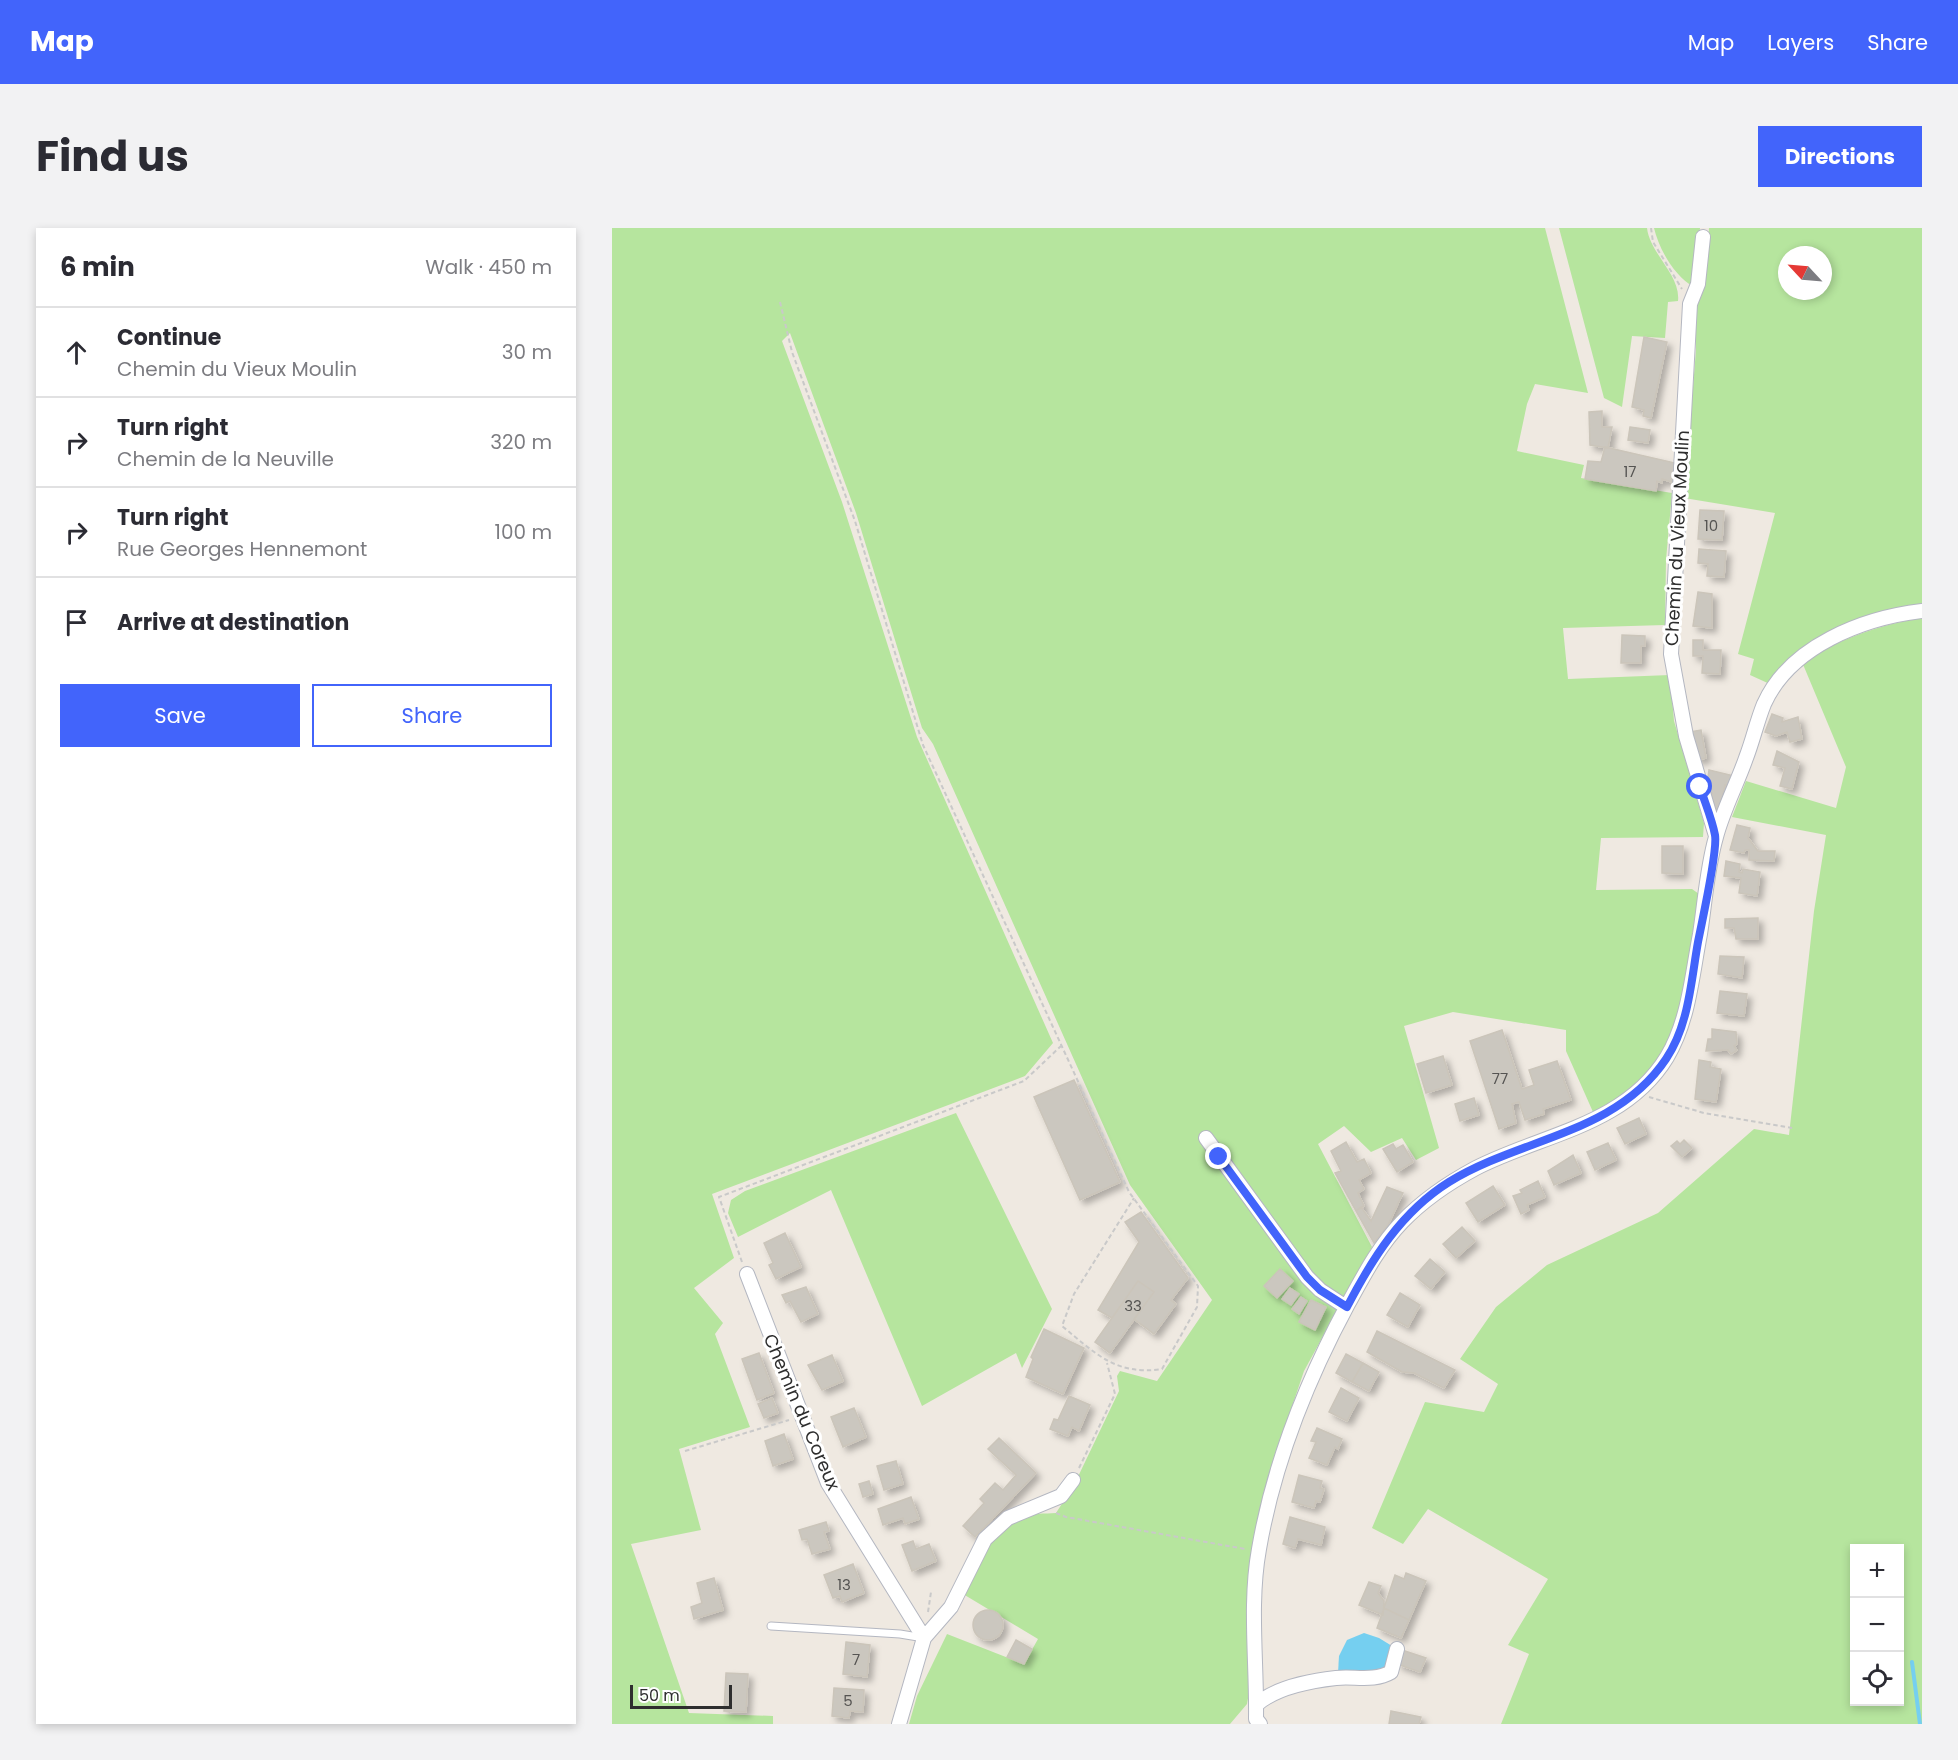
<!DOCTYPE html>
<meta charset="utf-8">
<style>
body{margin:0;font-family:Poppins,sans-serif;background:#f2f2f3;color:#2b2b33}
.controls{position:absolute;right:18px;bottom:18px;display:grid;overflow:hidden;border-radius:0px;box-shadow:0 3px 9px #0003}
.controls button{width:54px;height:54px;display:grid;place-items:center;padding:0;border:0;border-bottom:2px solid #e1e1e2;background:#fff;color:#2b2b33;font:30px sans-serif}
.compass{position:absolute;left:1166px;top:18px;width:54px;height:54px;border-radius:50%;background:#fff;box-shadow:0 3px 9px #0003;rotate:296deg}
.scale{position:absolute;left:18px;bottom:15px;width:102px;box-sizing:border-box;padding-left:6px;border:3px solid #2e2e2e;border-top:0;font-size:16px;line-height:21px;white-space:nowrap;color:#2e2e2e;-webkit-text-stroke:4px #fff;paint-order:stroke}
.stop{position:absolute;width:18px;height:18px;margin:-14px;border:4px solid #4264fb;border-radius:50%;background:#fff}
.stop.end{background:#4264fb;border-color:#fff;box-shadow:0 2px 6px #0008}
.list{margin:0;padding:0;list-style:none}
h2{display:flex;justify-content:space-between;align-items:center;height:78px;margin:0;padding:0 24px;font-size:26px}
h2 small{font-size:20px;font-weight:400;color:#7c7c81}
.list li{display:grid;grid-template-columns:39px 1fr auto;gap:18px;align-items:center;box-sizing:border-box;height:90px;padding:0 24px;border-top:2px solid #e1e1e2}
.list b{display:block;font-size:22px;white-space:nowrap}
.list p{margin:0;font-size:20px;white-space:nowrap;color:#7c7c81}
.list em{font-size:20px;font-style:normal;color:#7c7c81}
.actions{display:flex;gap:12px;padding:18px 24px}
.actions a{flex:1;padding:14px 0;border:2px solid #4264fb;border-radius:0px;text-align:center;font-size:21px;color:#4264fb}
.actions .main{background:#4264fb;color:#fff}
.icon{flex:none;width:33px;height:33px;fill:none;stroke:currentColor;stroke-width:2;stroke-linecap:round;stroke-linejoin:round}
.map{position:relative;flex:none;width:1310px;height:1496px;overflow:hidden;border-radius:0px}
header{display:flex;align-items:center;gap:36px;box-sizing:border-box;height:84px;padding:0 30px;background:#4264fb;color:#fff}
header strong{font-size:28px}
nav{display:flex;gap:33px;margin-inline-start:auto;font-size:21px}
.intro{display:flex;align-items:center;justify-content:space-between;box-sizing:border-box;height:144px;padding:0 36px}
h1{margin:0;font-size:42px}
.button{padding:15px 27px;border-radius:0px;background:#4264fb;color:#fff;font-size:21px;font-weight:700}
main{display:flex;gap:36px;padding:0 36px}
aside{flex:1;background:#fff;border-radius:0px;box-shadow:0 3px 9px #0003}
.map>svg:first-child{display:block}
.green{fill:#b6e59e;fill-rule:evenodd}
.water{fill:#75cff0}
.lines{fill:none;stroke-linecap:round;stroke-linejoin:round}
.stream{stroke:#75cff0;stroke-width:4}
.building{fill:#cbc7bf;stroke:#cbc5ba;stroke-width:1.5;filter:url(#shadow)}
.service-casing{stroke:#b4b7c1;stroke-width:9}
.minor-casing{stroke:#b4b7c1;stroke-width:16}
.path{stroke:#c9c9c9;stroke-width:2;stroke-dasharray:4.5 3;stroke-linecap:butt}
.service{stroke:#fff;stroke-width:7}
.minor{stroke:#fff;stroke-width:14}
.route{stroke:#4264fb;stroke-width:8}
.labels{text-anchor:middle;dominant-baseline:central;stroke-width:6;stroke-linejoin:round;paint-order:stroke}
.number-label{font-size:15px;fill:#555452}
.street-label{font-size:18px;fill:#2e2e2e;stroke:#fff}
</style>
<header>
<strong>Map</strong>
<nav><a>Map</a><a>Layers</a><a>Share</a></nav>
</header>
<div class="intro"><h1>Find us</h1><a class="button">Directions</a></div>
<main>
<aside>
<h2>6 min<small>Walk · 450 m</small></h2>
<ul class="list">
<li><svg class="icon" aria-label="ahead" viewBox="0 0 24 24"><path d="M12 20V5M6 11l6-6 6 6"/></svg><div><b>Continue</b><p>Chemin du Vieux Moulin</p></div><em>30 m</em></li>
<li><svg class="icon" aria-label="right" viewBox="0 0 24 24"><path d="M7 20v-9h11M14 6l5 5-5 5"/></svg><div><b>Turn right</b><p>Chemin de la Neuville</p></div><em>320 m</em></li>
<li><svg class="icon" aria-label="right" viewBox="0 0 24 24"><path d="M7 20v-9h11M14 6l5 5-5 5"/></svg><div><b>Turn right</b><p>Rue Georges Hennemont</p></div><em>100 m</em></li>
<li><svg class="icon" aria-label="arrive" viewBox="0 0 24 24"><path d="M6 21V4h12l-3 4 3 4H6"/></svg><div><b>Arrive at destination</b></div></li>
</ul>
<div class="actions"><a class="main">Save</a><a>Share</a></div>
</aside>
<div class="map">
<svg width="1310" height="1496" viewBox="0 0 1310 1496">
<defs>
<filter id="shadow"><feDropShadow dx="4.5" dy="4.5" stdDeviation="3" flood-color="#0004"/></filter>
</defs>
<rect width="100%" height="100%" fill="#efe9e1"/>
<path class="green" d="M0,0H933L976,165L923,156L915,176L905,223L972,237L969,250L1060,265L1054,332L1053,397L951,400L956,451L1058,447L1062,493L1092,595L1091,609L989,610L984,662L1080,661L1087,666C1078,715 1071,798 1044,839C1030,859 1002,872 981,884L954,823V802L841,784L792,798L827,920L804,932L790,910L759,924L732,898L706,916L760,1019L692,1143L658,1244L640,1320L638,1459L635,1476L618,1496H297L305,1468L335,1406L412,1436L426,1411L351,1366C365,1337 378,1301 410,1288C420,1285 433,1286 444,1285L462,1257L507,1163L505,1148L508,1143L545,1153L600,1072L518,957L321,516L310,500L244,285L178,105L170,113L230,274L305,509L441,815L413,848L100,966L122,1030L82,1060L111,1095L103,1106L138,1199L67,1221L89,1302L19,1316L77,1485L161,1488V1496H0Z
M947,0H1035C1038,26 1069,47 1066,73L1056,74L1053,110L1020,108L1010,179L992,170Z
M1042,0H1088L1082,59C1062,48 1047,21 1042,0Z
M1097,0H1310V376L1242,395L1160,457L1138,447L1142,431L1126,426L1163,285L1072,270L1084,122L1083,77L1093,55ZM1175,27H1211V63H1175Z
M1310,390V1496H889L917,1426L896,1417L936,1351L816,1281L791,1316L760,1300L813,1174L872,1184L886,1156L848,1131L884,1079L935,1037L1046,985L1142,901L1177,907L1202,683L1214,607L1120,589L1134,553L1224,580L1234,539L1190,434C1225,412 1269,396 1310,390ZM1242,1320H1288V1474H1242Z
M344,885L440,1081L410,1140L404,1125L310,1178L219,962L126,1009L116,985L119,972L133,963Z"/>
<path class="water" d="M752,1405L767,1410L780,1418L776,1439L767,1444L726,1445L727,1428L735,1412Z"/>
<g class="lines">
<path class="stream" d="M1300,1434L1308,1496"/>
</g>
<path class="building" d="M1032,109L1055,114L1039,190L1031,188L1032,182L1020,179Z
M990,183V199H1000L996,220L978,217L977,184Z
M1018,199L1038,202L1036,215L1016,212Z
M993,219L1063,235L1060,254L1050,251V255L1045,253L1044,263L973,251L976,233L989,234Z
M1088,282L1112,283L1110,312L1086,311Z
M1087,321L1114,323L1112,349L1095,348L1096,336L1086,335Z
M1086,364L1100,366V400L1081,398Z
M1010,407L1033,408V418H1029V435H1009Z
M1081,412H1091V422H1109L1108,446L1090,445L1091,428H1081Z
M1160,486L1171,490L1170,494L1186,489L1190,511L1178,514L1175,504L1164,508L1153,504Z
M1089,502L1094,530L1085,532L1077,504Z
M1165,523L1187,534L1180,561L1168,558L1173,540L1161,537Z
M1097,542L1122,548L1118,558L1113,557L1108,582L1101,581L1098,573L1100,565L1094,564Z
M1125,597L1138,600L1136,610L1146,623H1163L1162,633L1137,632V622H1133L1132,625L1118,622Z
M1050,618H1071V646L1050,645Z
M1114,633L1128,636L1127,644L1130,645L1131,641L1148,644L1145,668L1127,665L1129,650L1112,648Z
M1146,690V711H1124L1122,700H1113V691Z
M1108,728L1132,729L1130,750L1106,746Z
M1108,763L1135,766L1132,788L1105,785Z
M1100,801L1124,804L1125,816L1122,818L1125,822L1119,826L1116,822L1094,823L1096,811H1100Z
M890,802L910,861L922,857L917,842L945,833L959,872L931,881L932,886L913,892L907,874L900,876L904,895L887,901L858,813Z
M831,828L840,857L814,865L805,836Z
M1087,832L1099,834L1098,839L1109,841L1104,874L1083,871Z
M462,852L508,954L468,972L422,869Z
M862,870L867,887L848,893L843,876Z
M1027,890L1034,906L1013,916L1005,900Z
M1072,912L1080,920L1070,929L1059,918L1065,913L1068,916Z
M734,914L745,934L752,931L759,945L747,952L752,961L746,965L752,978L744,983L723,945L729,943L719,923Z
M996,915L1004,932L983,942L975,924Z
M781,916L784,921L791,917L801,934L785,944L771,921Z
M961,927L969,945L942,957L936,943Z
M926,953L933,969L915,977L917,982L909,986L901,968L910,965L908,962Z
M881,958L893,977L866,994L854,975Z
M775,959L791,965L776,997L762,1015L744,983L749,979L759,993Z
M529,984L576,1050L559,1072L564,1076L542,1106L522,1091L542,1064L526,1053L500,1090L486,1082L527,1014L513,994Z
M850,999L863,1013L844,1030L831,1016Z
M173,1005L189,1039L164,1051L157,1037L161,1035L152,1015Z
M818,1031L833,1044L819,1061L803,1048Z
M668,1041L681,1053L665,1070L652,1058Z
M526,1053L542,1064L498,1125L483,1114Z
M194,1059L206,1086L189,1094L178,1073L174,1075L170,1067Z
M678,1060L687,1066L679,1077L670,1071Z
M788,1065L808,1077L796,1099L775,1087Z
M689,1069L695,1073L687,1086L680,1081Z
M699,1072L714,1079L703,1102L687,1094Z
M432,1101L472,1120L451,1166L414,1149L421,1131L419,1129Z
M765,1103L843,1142L832,1160L802,1145L790,1144L755,1124Z
M147,1125L162,1165L145,1172L130,1131Z
M734,1126L751,1135L740,1154L724,1145Z
M220,1127L231,1153L210,1162L196,1137Z
M751,1135L767,1144L757,1163L740,1154Z
M729,1160L747,1170L735,1193L717,1184Z
M457,1168L478,1177L467,1203L460,1199L456,1208L438,1201L442,1191L446,1192Z
M160,1170L166,1185L152,1190L146,1176Z
M242,1180L254,1209L231,1219L219,1189Z
M705,1200L730,1211L726,1221L723,1219L715,1237L697,1230L704,1214L699,1213Z
M172,1206L181,1231L161,1238L153,1213Z
M387,1210L424,1245L363,1309L351,1298L372,1275L368,1271L383,1255L391,1262L404,1247L376,1221Z
M284,1233L291,1256L272,1262L265,1238Z
M687,1247L710,1253L708,1260L712,1261L708,1274L704,1273L702,1280L680,1274Z
M257,1253L261,1266L251,1269L247,1256Z
M299,1269L307,1291L293,1296L291,1290L271,1297L266,1281Z
M678,1289L713,1299L709,1317L686,1311L683,1320L671,1316Z
M214,1294L217,1303L212,1304L218,1321L200,1326L195,1311L190,1312L187,1302Z
M301,1313L304,1321L317,1316L324,1333L300,1343L290,1317Z
M241,1336L252,1365L230,1374L228,1368L221,1370L212,1347Z
M794,1345L814,1353L797,1392L772,1380L783,1347L792,1351Z
M102,1350L111,1382L82,1391L79,1379L90,1375L85,1355Z
M757,1354L769,1358L766,1365L772,1373L771,1387L747,1377Z
M772,1380L797,1392L789,1410L765,1400Z
M361 1397a15 15 0 1 1 30 0a15 15 0 1 1-30 0Z
M404,1412L420,1421L412,1436L395,1429Z
M234,1414L258,1417L255,1449L231,1446Z
M790,1422L814,1430L808,1444L785,1436Z
M114,1445L136,1446L134,1484L112,1483Z
M222,1460L252,1462L251,1484L238,1483L237,1490L220,1488Z
M779,1483L809,1489L807,1496H777Z"/>
<g class="lines">
<g class="service-casing">
<path id="service" d="M159,1398L288,1406L312,1410"/>
</g>
<g class="minor-casing">
<path id="minor" d="M1091,9L1086,56L1078,76L1059,426L1074,508L1104,608
M594,910L695,1049L708,1062L734,1079
M135,1046L216,1255L312,1410
M644,1477C664,1459 697,1453 724,1450C743,1448 762,1454 779,1444L785,1421
M287,1496L312,1410L339,1379L373,1311L396,1290L449,1268L461,1252
M648,1496L644,1491C645,1435 637,1376 647,1321C662,1234 694,1154 736,1076C752,1047 767,1018 790,994C812,971 836,955 864,940C930,906 1013,898 1055,829C1077,792 1080,747 1088,706C1093,674 1095,640 1104,609C1111,582 1125,556 1134,530C1141,512 1145,493 1152,476C1178,418 1251,390 1310,383"/>
</g>
<path class="path" d="M1039,0L1041,14L1070,61
M168,74L180,124L243,293L311,517L517,964L586,1058L585,1079L550,1141C504,1148 483,1125 450,1098L462,1066L522,970
M1037,869L1092,885L1180,900
M130,1034L107,969L412,853L449,818
M73,1223L177,1192
M467,1240L503,1166L495,1135
M444,1285L454,1289L633,1321
M316,1384L319,1364"/>
<use href="#service" class="service"/>
<use href="#minor" class="minor"/>
</g>
<g class="lines">
<path class="route" d="M607,929L695,1049L708,1062L735,1079C760,1031 789,984 837,954C908,910 1004,906 1054,831C1077,797 1079,753 1086,714C1090,693 1106,623 1103,607C1100,591 1093,575 1088,559"/>
</g>
<g class="labels">
<g class="number-label">
<text x="1018" y="243">17</text>
<text x="1099" y="297">10</text>
<text x="888" y="850">77</text>
<text x="521" y="1077">33</text>
<text x="232" y="1356">13</text>
<text x="244" y="1431">7</text>
<text x="236" y="1472">5</text>
</g>
<g class="street-label">
<text transform="translate(1065 310) rotate(-87)">Chemin du Vieux Moulin</text>
<text transform="translate(190 1184) rotate(67)">Chemin du Coreux</text>
</g>
</g>
</svg>
<div class="controls">
<button>+</button>
<button>−</button>
<button><svg class="icon" aria-label="locate" viewBox="0 0 24 24"><circle cx="12" cy="12" r="6"/><path d="M12 2v4M12 18v4M2 12h4M18 12h4"/></svg></button>
</div>
<svg class="compass" viewBox="-18 -18 36 36"><path d="M0-13l5 13h-10z" fill="#e53935"/><path d="M0 13l5-13h-10z" fill="#7c7c81"/></svg>
<div class="scale">50 m</div>
<div class="stop" style="left:1088px;top:559px"></div>
<div class="stop end" style="left:607px;top:929px"></div>
</div>
</main>
